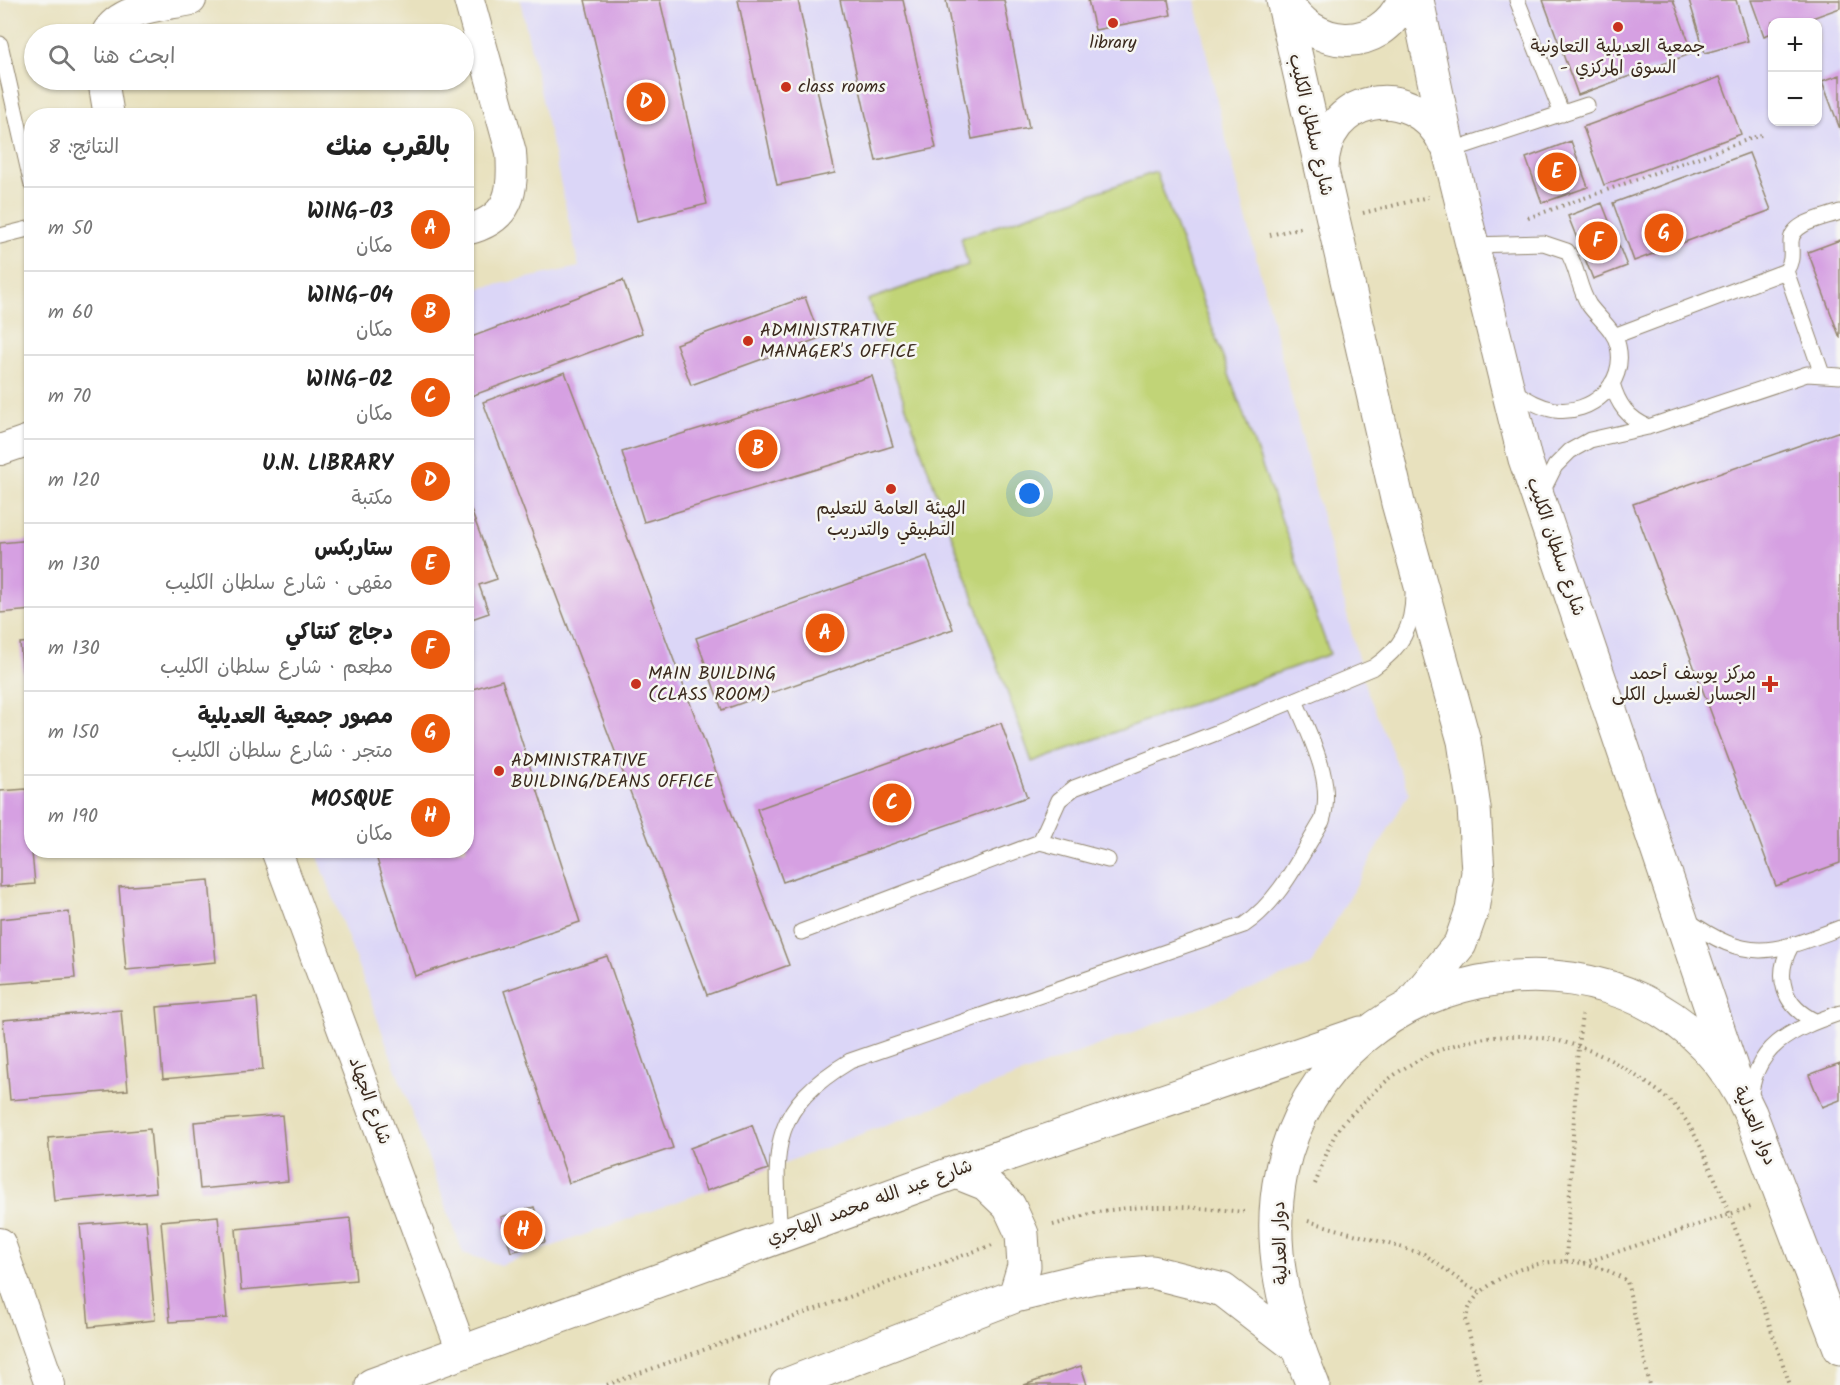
<!DOCTYPE html>
<html lang="ar">
<meta charset="utf-8">
<style>
body{margin:0;font-family:Kalam,"Playpen Sans Arabic",sans-serif;background:#f6f6f6;color:#222;direction:rtl}
.controls{position:absolute;right:18px;top:18px;display:grid;overflow:hidden;border-radius:12px;box-shadow:0 2px 4px #0004}
.controls button{width:54px;height:54px;display:grid;place-items:center;padding:0;border:0;border-bottom:2px solid #e0e0e0;background:#fff;color:#222;font:30px sans-serif}
.you{position:absolute;left:1030px;top:494px;width:21px;height:21px;margin:-15px;border:4px solid #fff;border-radius:50%;background:#1a73e8;box-shadow:0 0 0 9px #1a73e833}
.badge{display:grid;place-items:center;width:39px;height:39px;border-radius:50%;background:#ea580c;color:#fff;font-size:20px;font-weight:700}
.pin{position:absolute;translate:-50% -50%;border:3px solid #fff;box-shadow:0 2px 6px #0006}
.list{margin:0;padding:0;list-style:none}
h2{display:flex;justify-content:space-between;align-items:center;height:78px;margin:0;padding:0 24px;font-size:26px}
h2 small{font-size:20px;font-weight:400;color:#767676}
.list li{display:grid;grid-template-columns:39px 1fr auto;gap:18px;align-items:center;box-sizing:border-box;height:84px;padding:0 24px;border-top:2px solid #e0e0e0}
.list b{display:block;font-size:22px;white-space:nowrap}
.list p{margin:0;font-size:20px;white-space:nowrap;color:#767676}
.list em{font-size:20px;font-style:normal;color:#767676}
.icon{flex:none;width:33px;height:33px;fill:none;stroke:currentColor;stroke-width:2;stroke-linecap:round;stroke-linejoin:round}
.map{position:relative;flex:none;width:1840px;height:1385px;overflow:hidden;direction:ltr}
.search{position:absolute;background:#fff;box-shadow:0 2px 4px #0004;left:24px;top:24px;width:450px;height:66px;display:flex;align-items:center;gap:15px;box-sizing:border-box;padding:0 21px;border-radius:33px;color:#767676;font-size:22px}
.panel{position:absolute;background:#fff;box-shadow:0 2px 4px #0004;left:24px;top:108px;width:450px;height:750px;border-radius:24px;direction:rtl}
.map>svg:first-child{display:block}
.built{fill:#dbd6f7;fill-rule:evenodd}
.green{fill:#c1d477;stroke:#7e7f4a;stroke-width:1.5}
.building{fill:#d6a0e2}
.lines{fill:none;stroke-linecap:round;stroke-linejoin:round}
.lane-casing{stroke:#92866e;stroke-width:17}
.street-casing{stroke:#92866e;stroke-width:32}
.secondary-casing{stroke:#92866e;stroke-width:35}
.path{stroke:#92866e;stroke-width:4;stroke-dasharray:1.5 4.5;stroke-linecap:butt}
.lane{stroke:#fff;stroke-width:15}
.street{stroke:#fff;stroke-width:30}
.secondary{stroke:#fff;stroke-width:33}
.poi-dot{fill:#c8321e;stroke:#f6f6f2;stroke-width:2}
.labels{text-anchor:middle;dominant-baseline:central;stroke-width:5;stroke-linejoin:round;paint-order:stroke}
.poi-label{font-size:18px;fill:#3b2a1e;stroke:#f6f6f2;text-anchor:start}
.street-label{font-size:18px;fill:#3b2a1e;stroke:#f6f6f2}
</style>
<div class="map">
<svg width="1840" height="1385" viewBox="0 0 1840 1385">
<rect width="100%" height="100%" fill="#f6f6f2"/>
<filter id="ink" filterUnits="userSpaceOnUse"><feTurbulence type="fractalNoise" baseFrequency=".0167" numOctaves="2"/><feDisplacementMap in="SourceGraphic" scale="12" xChannelSelector="R" yChannelSelector="G"/><feConvolveMatrix kernelMatrix="1 2 1 2 8 2 1 2 1" color-interpolation-filters="sRGB"/></filter>
<filter id="wash" filterUnits="userSpaceOnUse"><feTurbulence type="fractalNoise" baseFrequency=".008" numOctaves="4" result="noise"/><feDisplacementMap in="SourceGraphic" scale="24" xChannelSelector="R" yChannelSelector="G"/><feGaussianBlur stdDeviation="1.35" result="paint"/><feColorMatrix in="noise" values="0 0 0 0 0 0 0 0 0 0 0 0 0 0 0 0 0 1.4 0 .05"/><feComposite in="paint" operator="in"/></filter>
<g filter="url(#wash)">
<rect width="100%" height="100%" fill="#e8e1be"/>
<path class="built" d="M520,0H1195L1222,123L1365,686L1409,793L1310,966L768,1169L500,1265L463,1253L316,851L466,850L467,291L579,267Z
M1417,0H1840V1348L1579,619ZM1772,22H1818V122H1772Z"/>
<path class="green" d="M1156,172L1330,654L1032,762L868,300L968,265L961,238Z"/>
<g id="blocks">
<path class="building" d="M585,0H660L707,204L637,221Z
M738,0H798L835,173L777,185Z
M840,0H903L936,148L876,161Z
M946,0H1004L1029,128L972,139Z
M1088,0H1168L1171,15L1095,30Z
M1543,0H1673L1693,53L1578,95Z
M1689,0H1736L1748,41L1705,53Z
M1751,0H1840V8L1801,22H1772V33L1764,36Z
M1840,75V129L1822,81Z
M1720,77L1741,134L1604,185L1583,127Z
M1571,141L1588,187L1542,203L1526,158Z
M1749,153L1771,210L1634,261L1613,203Z
M1602,203L1627,266L1593,279L1568,216Z
M1840,240V338L1808,252Z
M623,280L642,333L466,398V339Z
M805,297L820,338L691,385L676,344Z
M565,372L789,965L707,995L483,402Z
M872,376L893,446L644,522L622,452Z
M1840,431V863L1776,886L1633,504Z
M466,497L497,579L479,585L489,613L466,621Z
M32,540V610L0,613V543Z
M927,556L953,629L722,710L696,638Z
M32,642V744H29L20,643Z
M502,680L580,922L415,976L374,850H466V691Z
M1001,723L1027,797L783,882L757,809Z
M26,789L35,884L0,887V791Z
M209,880L216,962L126,970L119,887Z
M69,912L75,978L0,984V919Z
M607,956L673,1148L569,1183L504,991Z
M257,998L263,1070L163,1079L157,1007Z
M121,1010L128,1090L10,1100L3,1020Z
M1840,1063V1100L1822,1107L1809,1075Z
M282,1115L288,1181L200,1189L194,1122Z
M752,1125L768,1169L706,1191L690,1148Z
M150,1129L156,1192L54,1201L48,1138Z
M534,1207L545,1242L511,1252L501,1217Z
M218,1216L227,1318L170,1322L161,1221Z
M350,1218L356,1280L241,1290L236,1229Z
M146,1220L155,1320L89,1327L80,1225Z
M1081,1366L1087,1385H1024Z"/>
</g>
</g>
<g filter="url(#ink)">
<use href="#blocks" fill-opacity="0" stroke="#92866e" stroke-width="1.5"/>
<g class="lines">
<g class="lane-casing">
<path id="lane" d="M1517,0L1562,114
M0,44L32,185
M1449,151L1587,105
M0,236L32,228
M1473,245L1543,243L1567,251C1578,268 1578,288 1589,305C1599,319 1614,329 1618,346C1627,384 1591,415 1555,410C1538,407 1525,398 1510,389
M1786,271L1822,374
M1614,336L1786,271C1793,260 1791,255 1791,243C1790,222 1825,218 1840,212
M1612,383C1618,405 1628,418 1648,427
M1544,496L1545,486L1555,466L1570,451L1590,440L1648,427L1807,374L1840,376
M1040,842L1059,800L1074,788L1216,733L1374,667C1401,648 1413,628 1413,594
M1687,920C1749,964 1773,953 1840,928
M801,932L1040,842L1108,860
M1791,946C1774,976 1783,1006 1815,1021
M1750,1104C1752,1046 1792,1029 1840,1013
M780,1236C775,1150 767,1111 850,1061L1244,925C1280,901 1300,857 1322,821C1335,780 1310,738 1295,700"/>
</g>
<g class="street-casing">
<path id="street" d="M106,34C120,7 164,6 191,0
M103,80L109,116
M466,230C511,219 514,192 511,152L469,0
M0,450L32,439
M276,850L462,1351
M0,1243L50,1385"/>
</g>
<g class="secondary-casing">
<path id="secondary" d="M1283,0L1398,503L1464,741L1474,808L1478,872L1472,910L1460,944L1414,1000
M1285,0C1312,50 1379,55 1404,0
M1417,0L1448,147L1525,459L1736,1082
M1322,169C1322,95 1412,77 1445,143
M956,1172L986,1184L1009,1206L1022,1234L1024,1266L1015,1296
M372,1385L956,1172L1361,1033
M786,1385L1015,1296L1094,1277L1152,1272L1223,1290L1297,1347
M1313,1385C1285,1318 1266,1246 1281,1173C1329,948 1654,900 1750,1113L1840,1348"/>
</g>
<path class="path" d="M1363,213L1428,197
M1528,218L1761,135
M1270,235L1303,227
M1315,1184C1322,1167 1327,1149 1336,1133C1342,1122 1354,1112 1363,1103C1429,1031 1535,1015 1619,1065C1639,1078 1665,1093 1680,1112C1698,1136 1709,1165 1721,1193C1747,1256 1768,1321 1790,1385
M1308,1221L1424,1254L1466,1285L1480,1292
M1053,1225C1069,1221 1086,1214 1103,1211C1150,1204 1197,1207 1244,1212
M1566,1261L1578,1046L1582,1015
M1584,1263L1751,1207
M607,1385L992,1245
M1481,1385L1466,1319C1469,1300 1481,1291 1496,1281C1537,1256 1586,1254 1627,1281L1650,1385"/>
<use href="#lane" class="lane"/>
<use href="#street" class="street"/>
<use href="#secondary" class="secondary"/>
</g>
</g>
<g class="poi-dot">
<circle cx="1113" cy="23" r="6"/>
<circle cx="1618" cy="27" r="6"/>
<circle cx="786" cy="87" r="6"/>
<circle cx="748" cy="341" r="6"/>
<circle cx="891" cy="489" r="6"/>
<circle cx="636" cy="684" r="6"/>
<path d="M1767 675h6v6h6v6h-6v6h-6v-6h-6v-6h6z"/>
<circle cx="499" cy="771" r="6"/>
</g>
<g class="labels">
<g class="poi-label">
<text x="1113" y="43" text-anchor="middle">library</text>
<text x="1618" y="47" text-anchor="middle">جمعية العديلية التعاونية<tspan x="1618" dy="21">- السوق المركزي</tspan></text>
<text x="798" y="87">class rooms</text>
<text x="760" y="331">ADMINISTRATIVE<tspan x="760" dy="21">MANAGER'S OFFICE</tspan></text>
<text x="891" y="509" text-anchor="middle">الهيئة العامة للتعليم<tspan x="891" dy="21">التطبيقي والتدريب</tspan></text>
<text x="648" y="674">MAIN BUILDING<tspan x="648" dy="21">(CLASS ROOM)</tspan></text>
<text x="1756" y="674" text-anchor="end">مركز يوسف أحمد<tspan x="1756" dy="21">الجسار لغسيل الكلى</tspan></text>
<text x="511" y="761">ADMINISTRATIVE<tspan x="511" dy="21">BUILDING/DEANS OFFICE</tspan></text>
</g>
<g class="street-label">
<text transform="translate(1310 125) rotate(77)">شارع سلطان الكليب</text>
<text transform="translate(1555 547) rotate(71)">شارع سلطان الكليب</text>
<text transform="translate(369 1101) rotate(70)">شارع الجهاد</text>
<text transform="translate(1754 1126) rotate(67)">دوار العدلية</text>
<text transform="translate(870 1203) rotate(-20)">شارع عبد الله محمد الهاجري</text>
<text transform="translate(1281 1243) rotate(-92)">دوار العدلية</text>
</g>
</g>
</svg>
<div class="controls">
<button>+</button>
<button>−</button>
</div>
<div class="you"></div>
<div class="pin badge" style="left:825px;top:633px">A</div>
<div class="pin badge" style="left:758px;top:449px">B</div>
<div class="pin badge" style="left:892px;top:803px">C</div>
<div class="pin badge" style="left:646px;top:102px">D</div>
<div class="pin badge" style="left:1557px;top:172px">E</div>
<div class="pin badge" style="left:1598px;top:241px">F</div>
<div class="pin badge" style="left:1664px;top:233px">G</div>
<div class="pin badge" style="left:523px;top:1230px">H</div>
<div class="search"><svg class="icon" aria-label="search" viewBox="0 0 24 24"><circle cx="10" cy="10" r="6"/><path d="M15 15l6 6"/></svg>ابحث هنا</div>
<section class="panel">
<h2>بالقرب منك<small>النتائج: 8</small></h2>
<ul class="list">
<li><span class="badge">A</span><div><b>WING-03</b><p>مكان</p></div><em>50 m</em></li>
<li><span class="badge">B</span><div><b>WING-04</b><p>مكان</p></div><em>60 m</em></li>
<li><span class="badge">C</span><div><b>WING-02</b><p>مكان</p></div><em>70 m</em></li>
<li><span class="badge">D</span><div><b>U.N. LIBRARY</b><p>مكتبة</p></div><em>120 m</em></li>
<li><span class="badge">E</span><div><b>ستاربكس</b><p>مقهى · شارع سلطان الكليب</p></div><em>130 m</em></li>
<li><span class="badge">F</span><div><b>دجاج كنتاكي</b><p>مطعم · شارع سلطان الكليب</p></div><em>130 m</em></li>
<li><span class="badge">G</span><div><b>مصور جمعية العديلية</b><p>متجر · شارع سلطان الكليب</p></div><em>150 m</em></li>
<li><span class="badge">H</span><div><b>MOSQUE</b><p>مكان</p></div><em>190 m</em></li>
</ul>
</section>
</div>
